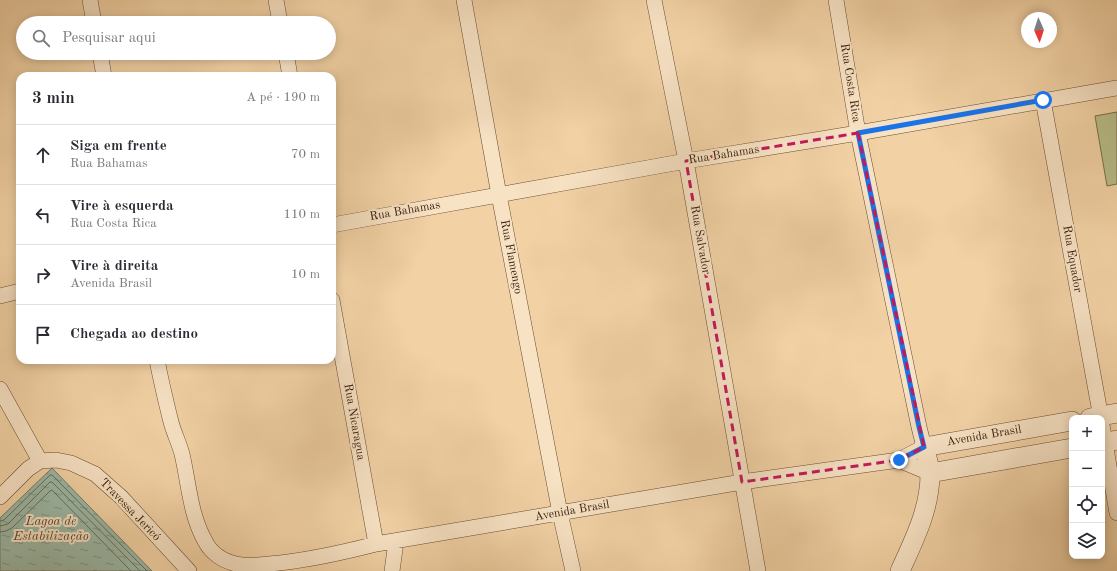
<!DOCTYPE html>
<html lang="pt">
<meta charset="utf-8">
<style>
body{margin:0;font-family:"Old Standard TT",serif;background:#f7f7f7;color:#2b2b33}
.controls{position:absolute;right:12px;bottom:12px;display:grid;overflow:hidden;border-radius:8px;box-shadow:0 2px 10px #0003}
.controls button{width:36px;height:36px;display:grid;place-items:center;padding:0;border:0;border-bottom:1px solid #e1e1e2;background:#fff;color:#2b2b33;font:20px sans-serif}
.compass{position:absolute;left:1021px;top:12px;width:36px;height:36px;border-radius:50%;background:#fff;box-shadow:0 2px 10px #0003;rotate:177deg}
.stop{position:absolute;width:12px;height:12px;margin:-9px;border:3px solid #1a73e8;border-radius:50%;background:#fff}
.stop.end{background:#1a73e8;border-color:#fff;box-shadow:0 1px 4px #0008}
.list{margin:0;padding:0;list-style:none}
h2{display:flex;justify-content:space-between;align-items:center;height:52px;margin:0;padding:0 16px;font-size:17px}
h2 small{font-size:13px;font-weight:400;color:#7c7c81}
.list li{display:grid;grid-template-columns:26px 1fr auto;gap:12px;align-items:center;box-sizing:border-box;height:60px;padding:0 16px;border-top:1px solid #e1e1e2}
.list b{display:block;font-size:15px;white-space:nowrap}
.list p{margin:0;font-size:13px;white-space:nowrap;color:#7c7c81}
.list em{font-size:13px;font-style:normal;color:#7c7c81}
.icon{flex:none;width:22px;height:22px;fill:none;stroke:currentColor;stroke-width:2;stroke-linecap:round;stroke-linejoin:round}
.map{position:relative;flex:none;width:1117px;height:571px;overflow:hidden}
.search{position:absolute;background:#fff;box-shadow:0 2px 10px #0003;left:16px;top:16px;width:320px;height:44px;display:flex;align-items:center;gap:10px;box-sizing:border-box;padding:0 14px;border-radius:22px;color:#7c7c81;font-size:15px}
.panel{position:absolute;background:#fff;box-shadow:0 2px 10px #0003;left:16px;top:72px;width:320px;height:292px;border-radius:12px}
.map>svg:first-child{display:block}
.green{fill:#b8bd88;stroke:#7a6f4b}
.water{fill:url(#water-ripples);stroke:#757c69}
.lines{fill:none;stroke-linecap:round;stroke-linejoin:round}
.shore{stroke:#6b6c5a;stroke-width:1}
.minor-casing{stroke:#694d34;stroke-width:16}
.tertiary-casing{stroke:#694d34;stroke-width:20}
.minor{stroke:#f7e2c4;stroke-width:15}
.tertiary{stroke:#f7e2c4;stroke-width:19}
.route{stroke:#1a73e8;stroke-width:5}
.marked{fill:none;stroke:#c2185b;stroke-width:3;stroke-dasharray:8 5;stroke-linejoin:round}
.labels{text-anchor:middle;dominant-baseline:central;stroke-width:4;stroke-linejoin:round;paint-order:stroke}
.street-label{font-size:12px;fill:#3b210e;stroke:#f7e2c4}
.water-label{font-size:13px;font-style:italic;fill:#534734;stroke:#f7e2c4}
</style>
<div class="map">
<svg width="1117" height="571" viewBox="0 0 1117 571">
<defs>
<pattern id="water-ripples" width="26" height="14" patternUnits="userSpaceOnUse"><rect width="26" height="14" fill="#9bb8a6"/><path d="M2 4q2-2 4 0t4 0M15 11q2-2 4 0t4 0" fill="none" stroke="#809586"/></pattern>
</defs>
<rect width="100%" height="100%" fill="#f2d2a5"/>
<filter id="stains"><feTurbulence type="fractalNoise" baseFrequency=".005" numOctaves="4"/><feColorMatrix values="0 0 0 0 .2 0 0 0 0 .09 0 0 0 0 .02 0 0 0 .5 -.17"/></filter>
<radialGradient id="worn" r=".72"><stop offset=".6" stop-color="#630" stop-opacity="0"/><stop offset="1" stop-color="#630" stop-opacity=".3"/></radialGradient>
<path class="green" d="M1117,112V184L1107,186L1095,116Z"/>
<path class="water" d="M52,468L152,571H0V518Z"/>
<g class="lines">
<path class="shore" d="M0,521L4,520L50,475H52L147,571
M0,526L8,524L50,482H52L140,571
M0,532L6,531L12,528L50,491L52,490L131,571"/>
<g class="minor-casing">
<path id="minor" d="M90,0L94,23
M276,0L280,23
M464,0L499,195L560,513L573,571
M654,0L686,161L758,571
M100,53L104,76
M286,53L290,76
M1043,100L1101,418
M332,225L686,161L858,133L1117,88
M0,296L20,291
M332,300L376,544
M157,360C161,381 166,402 171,422C174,433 179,443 182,454C189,484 190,514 205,541C211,553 223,561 236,564C247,567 258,565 269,564C305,561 341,553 376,544L742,482L899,460L924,447L919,427L858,133L836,0
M0,389L40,461
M1102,425L1117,513
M899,460L930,473
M0,497L28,469L40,461L56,460L71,463L95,474L121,497L189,571
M392,571L396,542"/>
</g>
<g class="tertiary-casing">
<path id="tertiary" d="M1090,418L1117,413
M1102,443L1117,440
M930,473L1072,448
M900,571C914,540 930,509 930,474C930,465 926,455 924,447L1072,421"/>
</g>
<use href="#minor" class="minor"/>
<use href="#tertiary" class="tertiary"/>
</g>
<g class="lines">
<path class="route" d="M899,460L924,447L919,427L858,133L1043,100"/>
</g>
<path class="marked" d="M858,133L924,447L899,460L742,482L686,161Z"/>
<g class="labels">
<g class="street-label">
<text transform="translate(850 83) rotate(81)">Rua Costa Rica</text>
<text transform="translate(724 155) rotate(-9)">Rua Bahamas</text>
<text transform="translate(405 211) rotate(-10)">Rua Bahamas</text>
<text transform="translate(700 240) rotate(80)">Rua Salvador</text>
<text transform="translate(511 257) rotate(79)">Rua Flamengo</text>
<text transform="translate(1072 259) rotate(80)">Rua Equador</text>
<text transform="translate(354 422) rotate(80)">Rua Nicaragua</text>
<text transform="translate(984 436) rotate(-10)">Avenida Brasil</text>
<text transform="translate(130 510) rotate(46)">Travessa Jericó</text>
<text transform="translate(572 511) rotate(-10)">Avenida Brasil</text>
</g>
<g class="water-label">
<text x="51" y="521">Lagoa de<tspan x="51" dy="15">Estabilização</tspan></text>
</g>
</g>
<rect width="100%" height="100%" filter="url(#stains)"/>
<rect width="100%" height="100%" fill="url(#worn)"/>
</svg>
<div class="controls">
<button>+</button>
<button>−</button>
<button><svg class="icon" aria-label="locate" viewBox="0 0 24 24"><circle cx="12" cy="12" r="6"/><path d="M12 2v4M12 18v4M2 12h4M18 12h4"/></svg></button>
<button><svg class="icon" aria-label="layers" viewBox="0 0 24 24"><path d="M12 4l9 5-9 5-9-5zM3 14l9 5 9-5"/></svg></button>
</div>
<svg class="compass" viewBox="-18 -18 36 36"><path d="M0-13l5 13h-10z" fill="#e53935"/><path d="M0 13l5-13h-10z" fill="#7c7c81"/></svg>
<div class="stop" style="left:1043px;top:100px"></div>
<div class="stop end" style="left:899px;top:460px"></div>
<div class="search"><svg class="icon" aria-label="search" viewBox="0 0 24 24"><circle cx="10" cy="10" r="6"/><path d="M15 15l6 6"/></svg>Pesquisar aqui</div>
<section class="panel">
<h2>3 min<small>A pé · 190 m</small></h2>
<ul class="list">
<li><svg class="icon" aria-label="ahead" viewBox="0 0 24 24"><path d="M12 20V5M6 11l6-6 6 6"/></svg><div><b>Siga em frente</b><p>Rua Bahamas</p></div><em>70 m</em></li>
<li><svg class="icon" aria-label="left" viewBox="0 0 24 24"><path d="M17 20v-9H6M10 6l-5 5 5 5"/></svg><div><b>Vire à esquerda</b><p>Rua Costa Rica</p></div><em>110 m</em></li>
<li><svg class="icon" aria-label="right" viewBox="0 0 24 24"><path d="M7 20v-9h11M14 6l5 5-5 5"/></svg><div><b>Vire à direita</b><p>Avenida Brasil</p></div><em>10 m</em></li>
<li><svg class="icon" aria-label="arrive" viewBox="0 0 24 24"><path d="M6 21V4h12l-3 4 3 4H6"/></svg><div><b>Chegada ao destino</b></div></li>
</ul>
</section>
</div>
